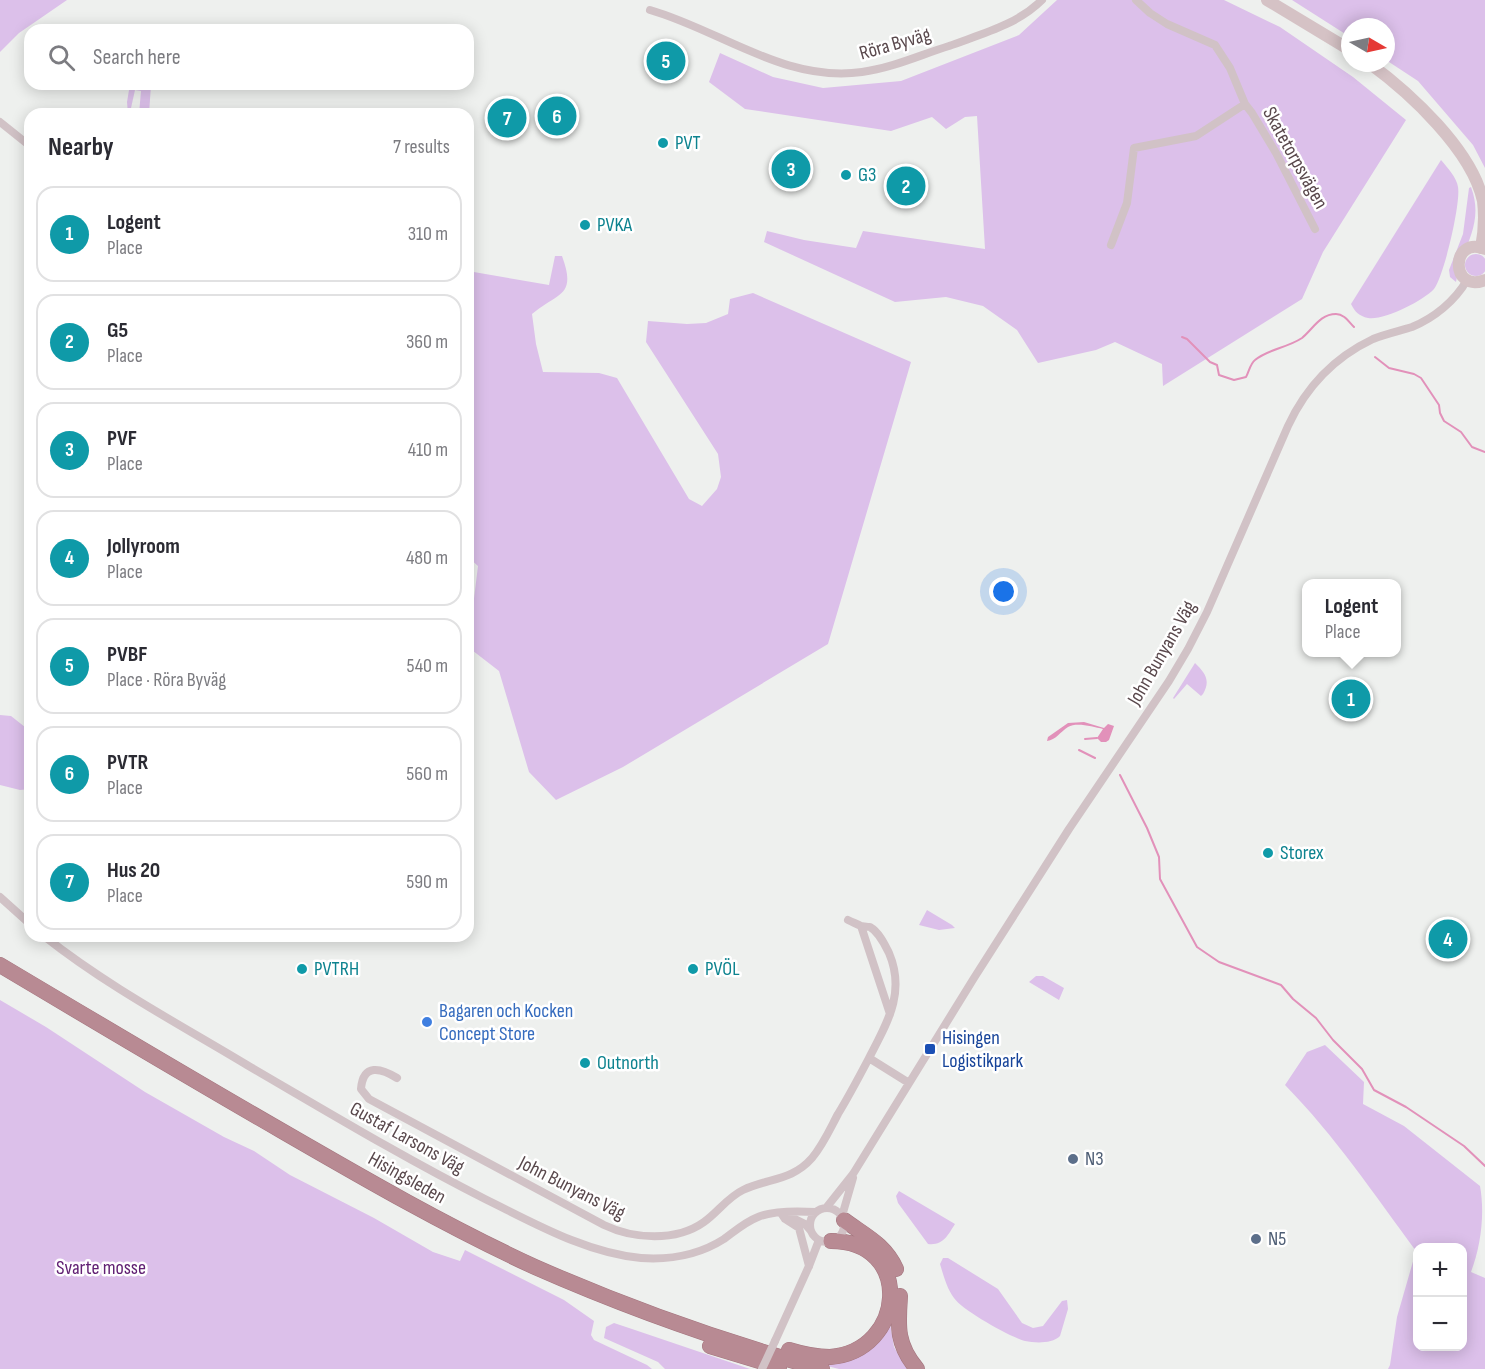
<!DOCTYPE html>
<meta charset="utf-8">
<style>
body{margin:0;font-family:"Sofia Sans Condensed",sans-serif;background:#f2f2f3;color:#2b2b33}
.controls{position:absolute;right:18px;bottom:18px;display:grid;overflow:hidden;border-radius:12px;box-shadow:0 3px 15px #0003}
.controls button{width:54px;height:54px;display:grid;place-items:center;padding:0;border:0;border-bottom:2px solid #e1e1e2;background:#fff;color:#2b2b33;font:30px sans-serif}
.compass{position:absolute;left:1341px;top:18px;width:54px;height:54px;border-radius:50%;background:#fff;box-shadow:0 3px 15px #0003;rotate:99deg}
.you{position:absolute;left:1004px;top:592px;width:21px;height:21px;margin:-15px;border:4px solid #fff;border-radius:50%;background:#1a73e8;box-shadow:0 0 0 9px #1a73e833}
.badge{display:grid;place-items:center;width:39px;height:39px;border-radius:50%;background:#cd2b43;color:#fff;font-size:20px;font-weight:700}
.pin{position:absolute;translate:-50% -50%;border:3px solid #fff;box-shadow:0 2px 6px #0006}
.popup{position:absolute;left:1302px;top:579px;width:99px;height:78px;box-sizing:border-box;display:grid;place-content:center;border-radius:12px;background:#fff;filter:drop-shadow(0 2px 4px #0005);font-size:20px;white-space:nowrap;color:#7c7c81}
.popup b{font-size:22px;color:#2b2b33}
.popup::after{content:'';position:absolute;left:50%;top:100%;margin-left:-12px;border:12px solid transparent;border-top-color:#fff}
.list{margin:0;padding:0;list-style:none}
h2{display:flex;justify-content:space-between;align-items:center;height:78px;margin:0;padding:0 24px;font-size:26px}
h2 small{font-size:20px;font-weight:400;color:#7c7c81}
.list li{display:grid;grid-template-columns:39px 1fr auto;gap:18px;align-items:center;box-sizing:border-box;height:96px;margin:0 12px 12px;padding:0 12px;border:2px solid #e1e1e2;border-radius:18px}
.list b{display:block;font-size:22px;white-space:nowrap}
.list p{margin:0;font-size:20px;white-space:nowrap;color:#7c7c81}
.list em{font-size:20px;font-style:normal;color:#7c7c81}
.icon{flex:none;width:33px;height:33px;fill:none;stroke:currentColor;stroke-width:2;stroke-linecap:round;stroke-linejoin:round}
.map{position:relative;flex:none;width:1485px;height:1369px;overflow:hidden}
.search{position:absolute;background:#fff;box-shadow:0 3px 15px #0003;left:24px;top:24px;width:450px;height:66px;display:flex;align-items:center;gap:15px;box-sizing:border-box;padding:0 21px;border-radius:18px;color:#7c7c81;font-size:22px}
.panel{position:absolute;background:#fff;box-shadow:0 3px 15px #0003;left:24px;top:108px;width:450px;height:834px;border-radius:18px}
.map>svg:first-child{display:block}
.green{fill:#dcc0ea;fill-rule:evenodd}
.water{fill:#e291ba}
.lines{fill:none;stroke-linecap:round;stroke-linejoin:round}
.stream{stroke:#e291ba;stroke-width:2}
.highway-casing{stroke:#a3757e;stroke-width:16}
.street{stroke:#d1c2c6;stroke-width:8}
.secondary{stroke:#d5c2c5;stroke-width:12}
.highway{stroke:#b88a93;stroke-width:15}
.street-bridge{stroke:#d1c2c6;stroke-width:8}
.culture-dot{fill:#0f9aa8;stroke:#fff;stroke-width:2}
.shop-dot{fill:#3f7fe0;stroke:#fff;stroke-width:2}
.transit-dot{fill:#1a4fb4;stroke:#fff;stroke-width:2}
.service-dot{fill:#5c6f8a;stroke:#fff;stroke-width:2}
.labels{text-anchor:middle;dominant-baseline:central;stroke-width:5;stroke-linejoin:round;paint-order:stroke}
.street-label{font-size:20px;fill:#59484c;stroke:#fff}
.culture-label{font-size:20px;fill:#0d838f;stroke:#fff;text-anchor:start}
.shop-label{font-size:20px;fill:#366cbe;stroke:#fff;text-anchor:start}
.transit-label{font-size:20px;fill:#164399;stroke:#fff;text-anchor:start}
.service-label{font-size:20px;fill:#4e5e75;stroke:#fff;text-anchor:start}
.park-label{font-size:20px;fill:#612073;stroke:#fff}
</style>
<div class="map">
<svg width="1485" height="1369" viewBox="0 0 1485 1369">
<rect width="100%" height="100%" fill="#eef0ee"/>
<path class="green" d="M0,0H67L19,33L0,52Z
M1057,0H1224L1280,27L1353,77L1406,120L1323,252L1302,299L1163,386L1162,364L1115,342L1096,350L1038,363L1017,330L983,306L946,297L895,302L764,242L767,231L804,240L856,248L863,231L985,249L977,116L965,117L946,129L932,117L891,131L745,109L709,82L720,53L773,77L823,88L901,81L1019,35Z
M1292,0H1485V168L1473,145L1418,81L1386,60V27H1350V37Z
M130,84L151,85L149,114H139L141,91L135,90L131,108L136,110L137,114H128L127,102Z
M1441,160C1447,167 1457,178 1458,187C1461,203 1444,276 1434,289C1423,301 1383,321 1368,318C1359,316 1355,312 1351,304Z
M1471,187C1485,225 1462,246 1456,282L1450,277L1449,270L1463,234L1469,188Z
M1465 265a11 11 0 1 1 22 0a11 11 0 1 1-22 0Z
M555,256H562C577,297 558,292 532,314L536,344L543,372L599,373L617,378L689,499L702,506L717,489L721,477L718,454L646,342L648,321L687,324L706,323L728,314L730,299L753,293L911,362L828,644L623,767L556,800L529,772L499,671L468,647L478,566L468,557V271L549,285Z
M1195,663C1205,673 1211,680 1203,694L1201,696L1187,684L1174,699L1173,698Z
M0,715L11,716L30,731V789L20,790L0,785Z
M927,910L952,925L955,928L939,930L919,925Z
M1036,976H1043L1064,988L1059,1000L1029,982Z
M0,1000L46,1027L145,1092L224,1137L254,1151L290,1175L374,1218L433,1252L460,1261L465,1250L564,1300L594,1321L591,1335L594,1340L647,1365L652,1369H0Z
M1325,1045L1364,1082L1363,1104L1404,1126L1480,1186C1485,1213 1481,1246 1471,1272L1485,1278V1369H1388L1390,1365L1397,1317L1416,1251C1374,1194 1335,1136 1285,1085L1307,1052ZM1418,1248H1462V1346H1418Z
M899,1191L955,1224C948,1235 943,1246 928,1244L898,1203L896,1196Z
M943,1258H948L998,1289L1022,1323L1033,1328L1043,1326L1062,1301L1067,1300L1068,1309L1060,1336C1052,1344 1035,1343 1025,1341C1010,1337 962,1310 954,1298C947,1289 943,1274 940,1264Z
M614,1323L632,1329L750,1369H665L658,1362L604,1338L606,1327Z
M890,1323L894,1347L907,1369H839L811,1362L826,1360Z"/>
<path class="water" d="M1068,723L1084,722L1104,728L1108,724L1114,726L1109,740L1106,742H1101L1097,738L1103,729C1093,727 1077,722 1068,727C1060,732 1056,740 1047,741L1048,737Z"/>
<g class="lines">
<path class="stream" d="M1182,337L1187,339L1210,362L1217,365L1219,375L1234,380L1246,377C1249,372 1250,364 1255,360C1268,349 1287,348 1302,338C1313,329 1320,314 1336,314C1344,314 1349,322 1354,327
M1375,357L1389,368L1414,374L1421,378L1439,405L1440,413L1444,421L1461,432L1472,447L1485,452
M1085,739L1097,738
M1079,750L1095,758
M1120,775L1147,828L1159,857L1160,879L1197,947L1219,962L1281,985L1293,999L1316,1018L1333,1040L1362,1069L1374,1090L1406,1107L1464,1146L1485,1166"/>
<g class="highway-casing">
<path id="highway" d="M0,965C94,1021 188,1077 282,1131C365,1179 448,1227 535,1267C628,1308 724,1342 822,1369
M844,1220C864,1235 885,1244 896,1269
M900,1296C898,1326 896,1344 917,1369
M710,1346L779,1367
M789,1350C802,1354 817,1357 830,1357C906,1351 914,1241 831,1241"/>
</g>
<path class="street" d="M650,10C720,30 785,83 862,72C892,68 920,55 949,46C981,34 1017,25 1042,0
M1245,104L1252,113L1276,153L1315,229
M0,122L30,146
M1111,245L1127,203L1134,148L1196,136L1245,104L1230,68L1215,45L1167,24L1150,13L1136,0
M0,897L30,924
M848,920C852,922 857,924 861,926C862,926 868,927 870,927C879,932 885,945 889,953C906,993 887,1023 869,1058L909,1083
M861,926L890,1014
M44,936C107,986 179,1024 247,1065C326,1111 404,1158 485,1199C534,1223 586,1253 641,1258C670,1260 699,1255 724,1239C735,1231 745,1222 758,1217C774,1210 799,1211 816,1212
M397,1078C381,1068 363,1063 361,1089L369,1099L604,1225C633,1239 676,1242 704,1222C718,1212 728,1197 743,1190C768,1178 792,1181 812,1158C823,1145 830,1129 838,1114C849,1096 859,1077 869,1058
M826,1208L853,1174L974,978L1069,829L1169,681L1188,649L1207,612L1288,426C1306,387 1333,358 1373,339C1385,334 1399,331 1412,327C1434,318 1455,301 1467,280
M810 1225a17 17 0 1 1 34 0a17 17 0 1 1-34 0Z
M781,1213L785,1219L799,1228L809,1266
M787,1215L805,1224L811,1231
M842,1216L853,1178
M775,1341L809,1266L819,1240"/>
<path class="secondary" d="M1267,0L1350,50
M1369,63C1410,93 1472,150 1483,201C1485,217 1484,232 1481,248
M1485,249C1450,235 1450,294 1485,280"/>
<use href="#highway" class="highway"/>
<path class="street-bridge" d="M762,1369L775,1341"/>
</g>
<g class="culture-dot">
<circle cx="663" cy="143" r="6"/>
<circle cx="846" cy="175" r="6"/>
<circle cx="585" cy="225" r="6"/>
<circle cx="1268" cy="853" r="6"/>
<circle cx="302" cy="969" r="6"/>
<circle cx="693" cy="969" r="6"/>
<circle cx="585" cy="1063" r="6"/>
</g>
<circle class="shop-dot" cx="427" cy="1022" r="6"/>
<rect class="transit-dot" x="924" y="1043" width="12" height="12" rx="3"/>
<g class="service-dot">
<circle cx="1073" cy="1159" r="6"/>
<circle cx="1256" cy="1239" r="6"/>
</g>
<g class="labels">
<g class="street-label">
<text transform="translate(895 44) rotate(-16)">Röra Byväg</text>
<text transform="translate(1295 158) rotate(61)">Skatetorpsvägen</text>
<text transform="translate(1162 653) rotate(-60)">John Bunyans Väg</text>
<text transform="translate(407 1138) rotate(29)">Gustaf Larsons Väg</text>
<text transform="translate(407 1178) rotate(29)">Hisingsleden</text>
<text transform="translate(572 1188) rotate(27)">John Bunyans Väg</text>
</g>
<g class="culture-label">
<text x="675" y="143">PVT</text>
<text x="858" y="175">G3</text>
<text x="597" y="225">PVKA</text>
<text x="1280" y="853">Storex</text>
<text x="314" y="969">PVTRH</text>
<text x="705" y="969">PVÖL</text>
<text x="597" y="1063">Outnorth</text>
</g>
<g class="shop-label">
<text x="439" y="1011">Bagaren och Kocken<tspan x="439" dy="23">Concept Store</tspan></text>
</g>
<g class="transit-label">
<text x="942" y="1038">Hisingen<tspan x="942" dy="23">Logistikpark</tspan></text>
</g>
<g class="service-label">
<text x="1085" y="1159">N3</text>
<text x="1268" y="1239">N5</text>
</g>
<g class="park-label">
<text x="101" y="1268">Svarte mosse</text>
</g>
</g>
</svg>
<div class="controls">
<button>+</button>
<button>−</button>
</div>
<svg class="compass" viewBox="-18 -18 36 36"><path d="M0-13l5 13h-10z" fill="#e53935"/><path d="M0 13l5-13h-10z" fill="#7c7c81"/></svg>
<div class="you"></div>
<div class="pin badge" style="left:1351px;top:699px;background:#0f9aa8">1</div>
<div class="popup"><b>Logent</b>Place</div>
<div class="pin badge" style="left:906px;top:186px;background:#0f9aa8">2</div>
<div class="pin badge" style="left:791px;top:169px;background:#0f9aa8">3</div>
<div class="pin badge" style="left:1448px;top:939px;background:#0f9aa8">4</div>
<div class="pin badge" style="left:666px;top:61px;background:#0f9aa8">5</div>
<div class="pin badge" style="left:557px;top:116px;background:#0f9aa8">6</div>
<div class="pin badge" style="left:507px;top:118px;background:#0f9aa8">7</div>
<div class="search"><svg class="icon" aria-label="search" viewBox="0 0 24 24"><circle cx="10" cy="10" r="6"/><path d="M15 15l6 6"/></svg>Search here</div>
<section class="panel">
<h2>Nearby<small>7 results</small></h2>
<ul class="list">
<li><span class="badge" style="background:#0f9aa8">1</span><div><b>Logent</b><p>Place</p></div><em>310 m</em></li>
<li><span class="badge" style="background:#0f9aa8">2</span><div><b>G5</b><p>Place</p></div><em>360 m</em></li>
<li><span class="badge" style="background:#0f9aa8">3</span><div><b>PVF</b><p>Place</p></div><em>410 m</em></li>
<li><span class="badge" style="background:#0f9aa8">4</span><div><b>Jollyroom</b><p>Place</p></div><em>480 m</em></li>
<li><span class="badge" style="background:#0f9aa8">5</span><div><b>PVBF</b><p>Place · Röra Byväg</p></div><em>540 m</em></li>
<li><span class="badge" style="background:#0f9aa8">6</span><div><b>PVTR</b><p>Place</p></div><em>560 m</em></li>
<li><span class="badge" style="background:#0f9aa8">7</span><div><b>Hus 20</b><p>Place</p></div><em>590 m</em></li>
</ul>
</section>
</div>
